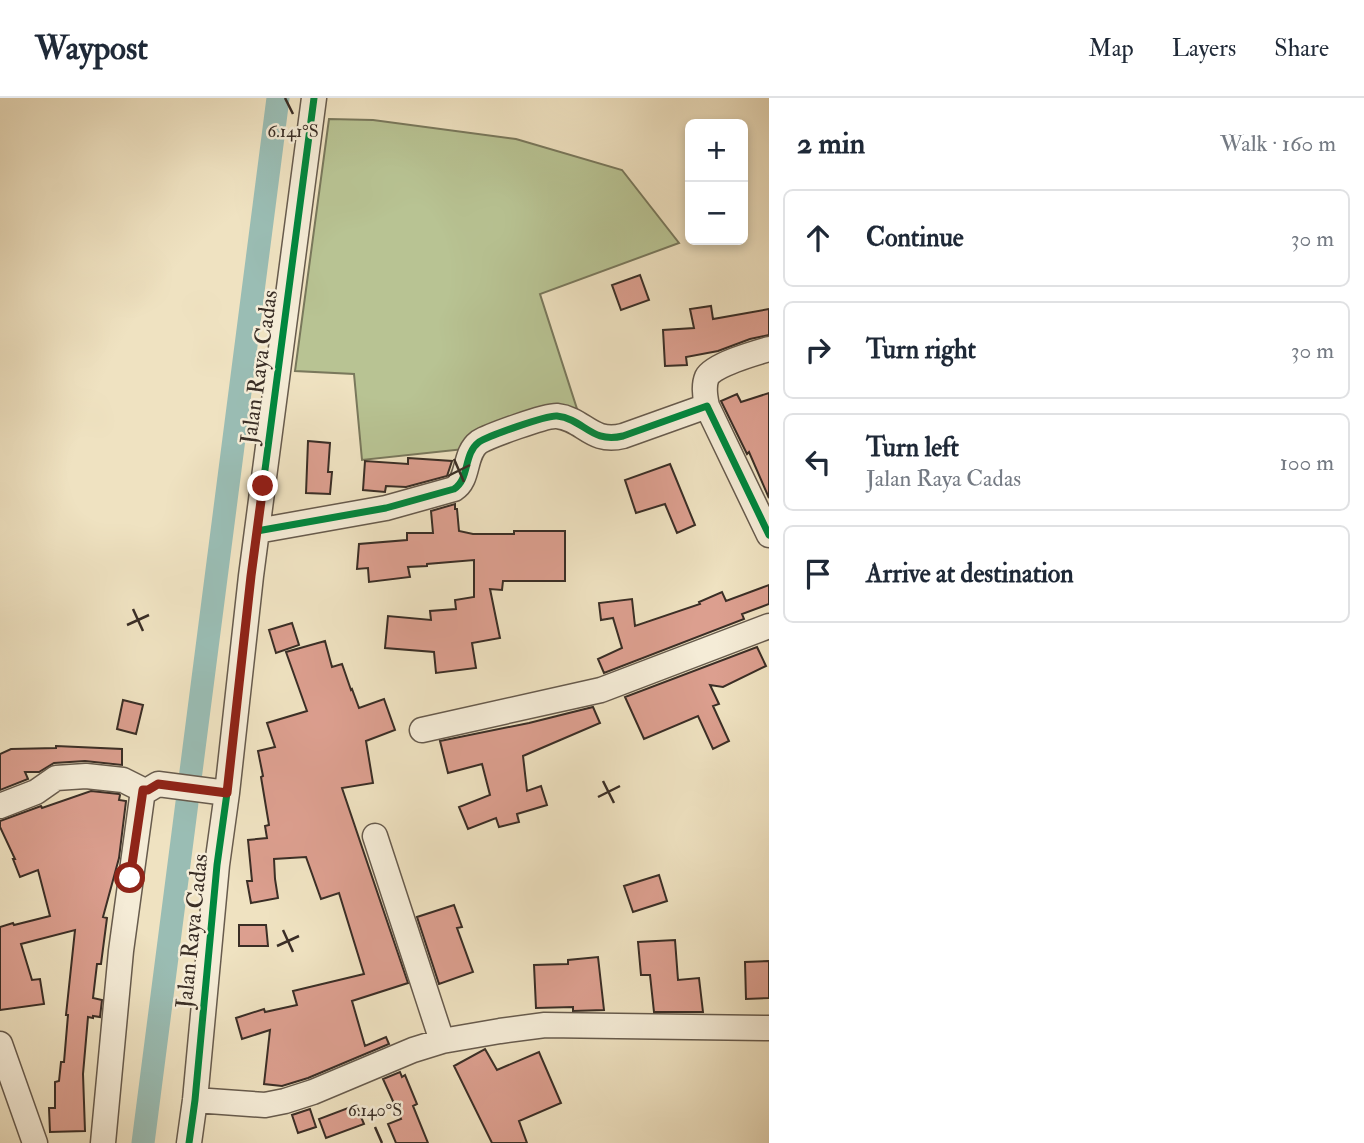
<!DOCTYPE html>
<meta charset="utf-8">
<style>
body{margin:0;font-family:"IM FELL Double Pica",serif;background:#f2f2f3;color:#1f2937}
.controls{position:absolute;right:21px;top:21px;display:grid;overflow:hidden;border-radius:10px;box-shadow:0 4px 10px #0003}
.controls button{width:63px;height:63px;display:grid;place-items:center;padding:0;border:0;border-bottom:2px solid #e0e1e3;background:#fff;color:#1f2937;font:35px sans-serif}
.stop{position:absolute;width:21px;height:21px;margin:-16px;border:5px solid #8f2418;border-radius:50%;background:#fff}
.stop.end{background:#8f2418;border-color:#fff;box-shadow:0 2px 7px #0008}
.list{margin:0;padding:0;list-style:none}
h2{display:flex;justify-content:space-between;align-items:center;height:91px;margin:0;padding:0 28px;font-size:30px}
h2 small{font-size:23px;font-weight:400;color:#747a83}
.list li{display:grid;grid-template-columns:46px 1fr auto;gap:21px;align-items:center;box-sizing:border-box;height:98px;margin:0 14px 14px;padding:0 14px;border:2px solid #e0e1e3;border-radius:10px}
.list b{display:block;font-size:26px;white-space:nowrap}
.list p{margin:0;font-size:23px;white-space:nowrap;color:#747a83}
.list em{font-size:23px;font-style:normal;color:#747a83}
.icon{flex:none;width:38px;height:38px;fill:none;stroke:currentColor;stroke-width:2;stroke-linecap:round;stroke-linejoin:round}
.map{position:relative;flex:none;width:769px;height:1045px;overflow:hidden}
header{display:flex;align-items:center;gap:42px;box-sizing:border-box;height:98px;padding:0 35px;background:#fff;border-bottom:2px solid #e0e1e3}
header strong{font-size:33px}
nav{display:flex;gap:38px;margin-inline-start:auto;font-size:24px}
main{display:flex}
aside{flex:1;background:#fff}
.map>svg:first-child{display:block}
.green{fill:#b8c393;stroke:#79785c;stroke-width:2}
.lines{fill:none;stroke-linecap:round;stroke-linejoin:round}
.canal{stroke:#9abdb4;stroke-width:23}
.building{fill:#dc9f8f;stroke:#3a2e26;stroke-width:2}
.minor-casing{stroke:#675b4d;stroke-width:27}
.minor{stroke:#f5ecd7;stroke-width:24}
.cycleway-casing{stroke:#f5ecd7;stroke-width:11}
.cycleway{stroke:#00873e;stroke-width:7}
.route{stroke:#8f2418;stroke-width:9}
.ticks{fill:none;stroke:#3a2e26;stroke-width:2.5}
.labels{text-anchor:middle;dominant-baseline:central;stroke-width:5;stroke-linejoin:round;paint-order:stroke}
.street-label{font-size:23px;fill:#3a2e26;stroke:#f5ecd7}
.ticks-label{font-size:18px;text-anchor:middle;fill:#3a2e26;stroke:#f5ecd7;stroke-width:5;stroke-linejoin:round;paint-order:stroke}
</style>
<header>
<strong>Waypost</strong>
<nav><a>Map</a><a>Layers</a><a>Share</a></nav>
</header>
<main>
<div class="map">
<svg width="769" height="1045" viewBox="0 0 769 1045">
<rect width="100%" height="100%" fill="#efe2c1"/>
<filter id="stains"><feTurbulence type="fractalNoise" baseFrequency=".00286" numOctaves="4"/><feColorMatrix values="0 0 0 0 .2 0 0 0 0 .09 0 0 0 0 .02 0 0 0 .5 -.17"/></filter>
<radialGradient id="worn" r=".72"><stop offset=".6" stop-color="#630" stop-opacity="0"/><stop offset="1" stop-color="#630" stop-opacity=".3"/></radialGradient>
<path class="green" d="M329,21L373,22L516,41L622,72L679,145L540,196L578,314L483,349L362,362L354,276L295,273Z"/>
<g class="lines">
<path class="canal" d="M143,1045L278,0"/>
</g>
<path class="building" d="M640,177L649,202L621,212L612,187Z
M711,208L713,221L769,211V237L750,241L718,253L686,259L687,267L665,268L663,232L694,230L690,211Z
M769,295V400L749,354L747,356L721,303L737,296L741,304Z
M308,343L330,345L328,374H332L330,396L306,395Z
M408,360L452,363L447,378L406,389L386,388L385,394L363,392L365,363L408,366Z
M670,366L695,427L677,435L665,406L636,415L625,382Z
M455,406V411H457L459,433L473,436H514V433H565V483H503L502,492L490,491L500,540L472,545L476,570L436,575L434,554L385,550L388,518L431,522L430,513L456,511L455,502L474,499V462L427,466V468L408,469L410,479L369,484L368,470L357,471L359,446L407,442V435H433L431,413Z
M769,487V506L742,516L744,521L604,575L598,561L622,550L613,520L601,522L599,505L632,501L635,528L700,506L699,504L722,494L726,503Z
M292,525L299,547L276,555L269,532Z
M325,543L332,569L342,566L351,592L352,591L359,610L384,601L395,632L366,643L373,685L342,690L408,885L352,903L365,948L386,939L389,946L308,980L282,988L264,986L270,932L242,941L236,920L264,911L265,914L297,907L293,893L364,876L339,795L321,801L306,759L274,761L275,781L278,800L251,805L247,783H252L248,742L267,740L265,728L269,727L261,679L263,678L258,653L275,649L267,625L307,613L286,554Z
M757,549L766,568L723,589L710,587L719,606L713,608L729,643L713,651L698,618L644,641L625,599Z
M123,602L143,607L136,636L117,631Z
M593,609L600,625L523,658L527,693L541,688L547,707L517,716L519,724L499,729L496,720L468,731L459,709L490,697L482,666L448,675L440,643L529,625Z
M56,648L122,651V667L85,663L54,665L39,674H25L28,681L0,692V656L11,651L56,650Z
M91,693L119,696L120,697L119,702L126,703L119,760L103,819L107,820L101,866H97L93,900L102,902L100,919L93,918V920L88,919L83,976L85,1033L50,1034L49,1010H55V984L59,983L61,964H64L68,917H66L75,832L21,846L32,882L40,881L44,906L0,912V829L13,825L14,827L50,818L38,772L20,779L13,761H15L0,729V723L41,708L42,710Z
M659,777L667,803L633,814L624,788Z
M454,807L462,829L457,830L473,874L439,886L417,819Z
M239,827H266L268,848H239Z
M675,842L678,882L699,880L703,914H654L650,877H641L638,844Z
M598,859L604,912L573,913V909L536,910L534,867L568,866V862Z
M769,863V900L746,901L745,864Z
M485,951L497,972L539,954L561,1005L519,1023L527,1045H492L454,968Z
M400,974L402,979L405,977L417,1006L413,1008L428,1045H396L388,1026L401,1021L383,981Z
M356,1007L364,1026L326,1040L319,1021Z
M310,1011L316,1029L298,1035L292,1017Z"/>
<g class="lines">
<g class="minor-casing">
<path id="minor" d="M707,308C705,299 703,288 707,279C713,267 755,255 769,251
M257,433L386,410L454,391C470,381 463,356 479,344C489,338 546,317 557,318C584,321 591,346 623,338L707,308L769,437
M422,632L601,592L769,528
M0,708L36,694L56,680L86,678L123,682L143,692H148L158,686L227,695
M375,738L442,943
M0,946L35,1045
M195,1002L265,1007L285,1003L313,994L413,952L442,943L500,933L545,927L769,930
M103,1045L121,853L143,692
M189,1045L195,1002L217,767L227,695L251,478L314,0"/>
</g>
<use href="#minor" class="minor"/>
<g class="cycleway-casing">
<path id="cycleway" d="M257,433L386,410L454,391C470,381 463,356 479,344C489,338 546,317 557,318C584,321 591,346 623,338L707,308L769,437
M189,1045L195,1002L217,767L227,695L251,478L314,0"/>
</g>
<use href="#cycleway" class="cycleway"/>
</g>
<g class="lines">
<path class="route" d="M130,780L143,692H148L158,686L227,695L251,478L263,388"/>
</g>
<path class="ticks" d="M285,0L293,16M454,361L464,384M448,378L470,367M133,511L143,533M127,527L149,517M603,683L614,705M598,699L620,688M283,832L293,854M277,848L299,838M375,1029L382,1045"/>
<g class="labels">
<g class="street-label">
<text transform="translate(259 269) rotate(-82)">Jalan Raya Cadas</text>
<text transform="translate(192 833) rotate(-84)">Jalan Raya Cadas</text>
</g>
</g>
<g class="ticks-label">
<text x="293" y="39">6.141°S</text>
<text x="375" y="1018">6.140°S</text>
</g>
<rect width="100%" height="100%" filter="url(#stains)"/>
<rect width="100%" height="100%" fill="url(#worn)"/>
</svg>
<div class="controls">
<button>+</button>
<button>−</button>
</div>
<div class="stop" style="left:130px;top:780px"></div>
<div class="stop end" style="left:263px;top:388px"></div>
</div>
<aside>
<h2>2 min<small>Walk · 160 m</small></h2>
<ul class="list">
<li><svg class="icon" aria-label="ahead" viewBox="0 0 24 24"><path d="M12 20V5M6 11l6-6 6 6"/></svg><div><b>Continue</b></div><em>30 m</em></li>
<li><svg class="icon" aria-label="right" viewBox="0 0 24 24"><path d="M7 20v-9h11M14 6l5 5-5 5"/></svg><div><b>Turn right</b></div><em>30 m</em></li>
<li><svg class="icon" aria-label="left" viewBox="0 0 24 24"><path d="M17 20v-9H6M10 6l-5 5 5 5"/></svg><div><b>Turn left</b><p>Jalan Raya Cadas</p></div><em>100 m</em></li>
<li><svg class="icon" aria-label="arrive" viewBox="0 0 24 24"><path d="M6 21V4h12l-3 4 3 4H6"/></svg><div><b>Arrive at destination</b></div></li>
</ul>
</aside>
</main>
